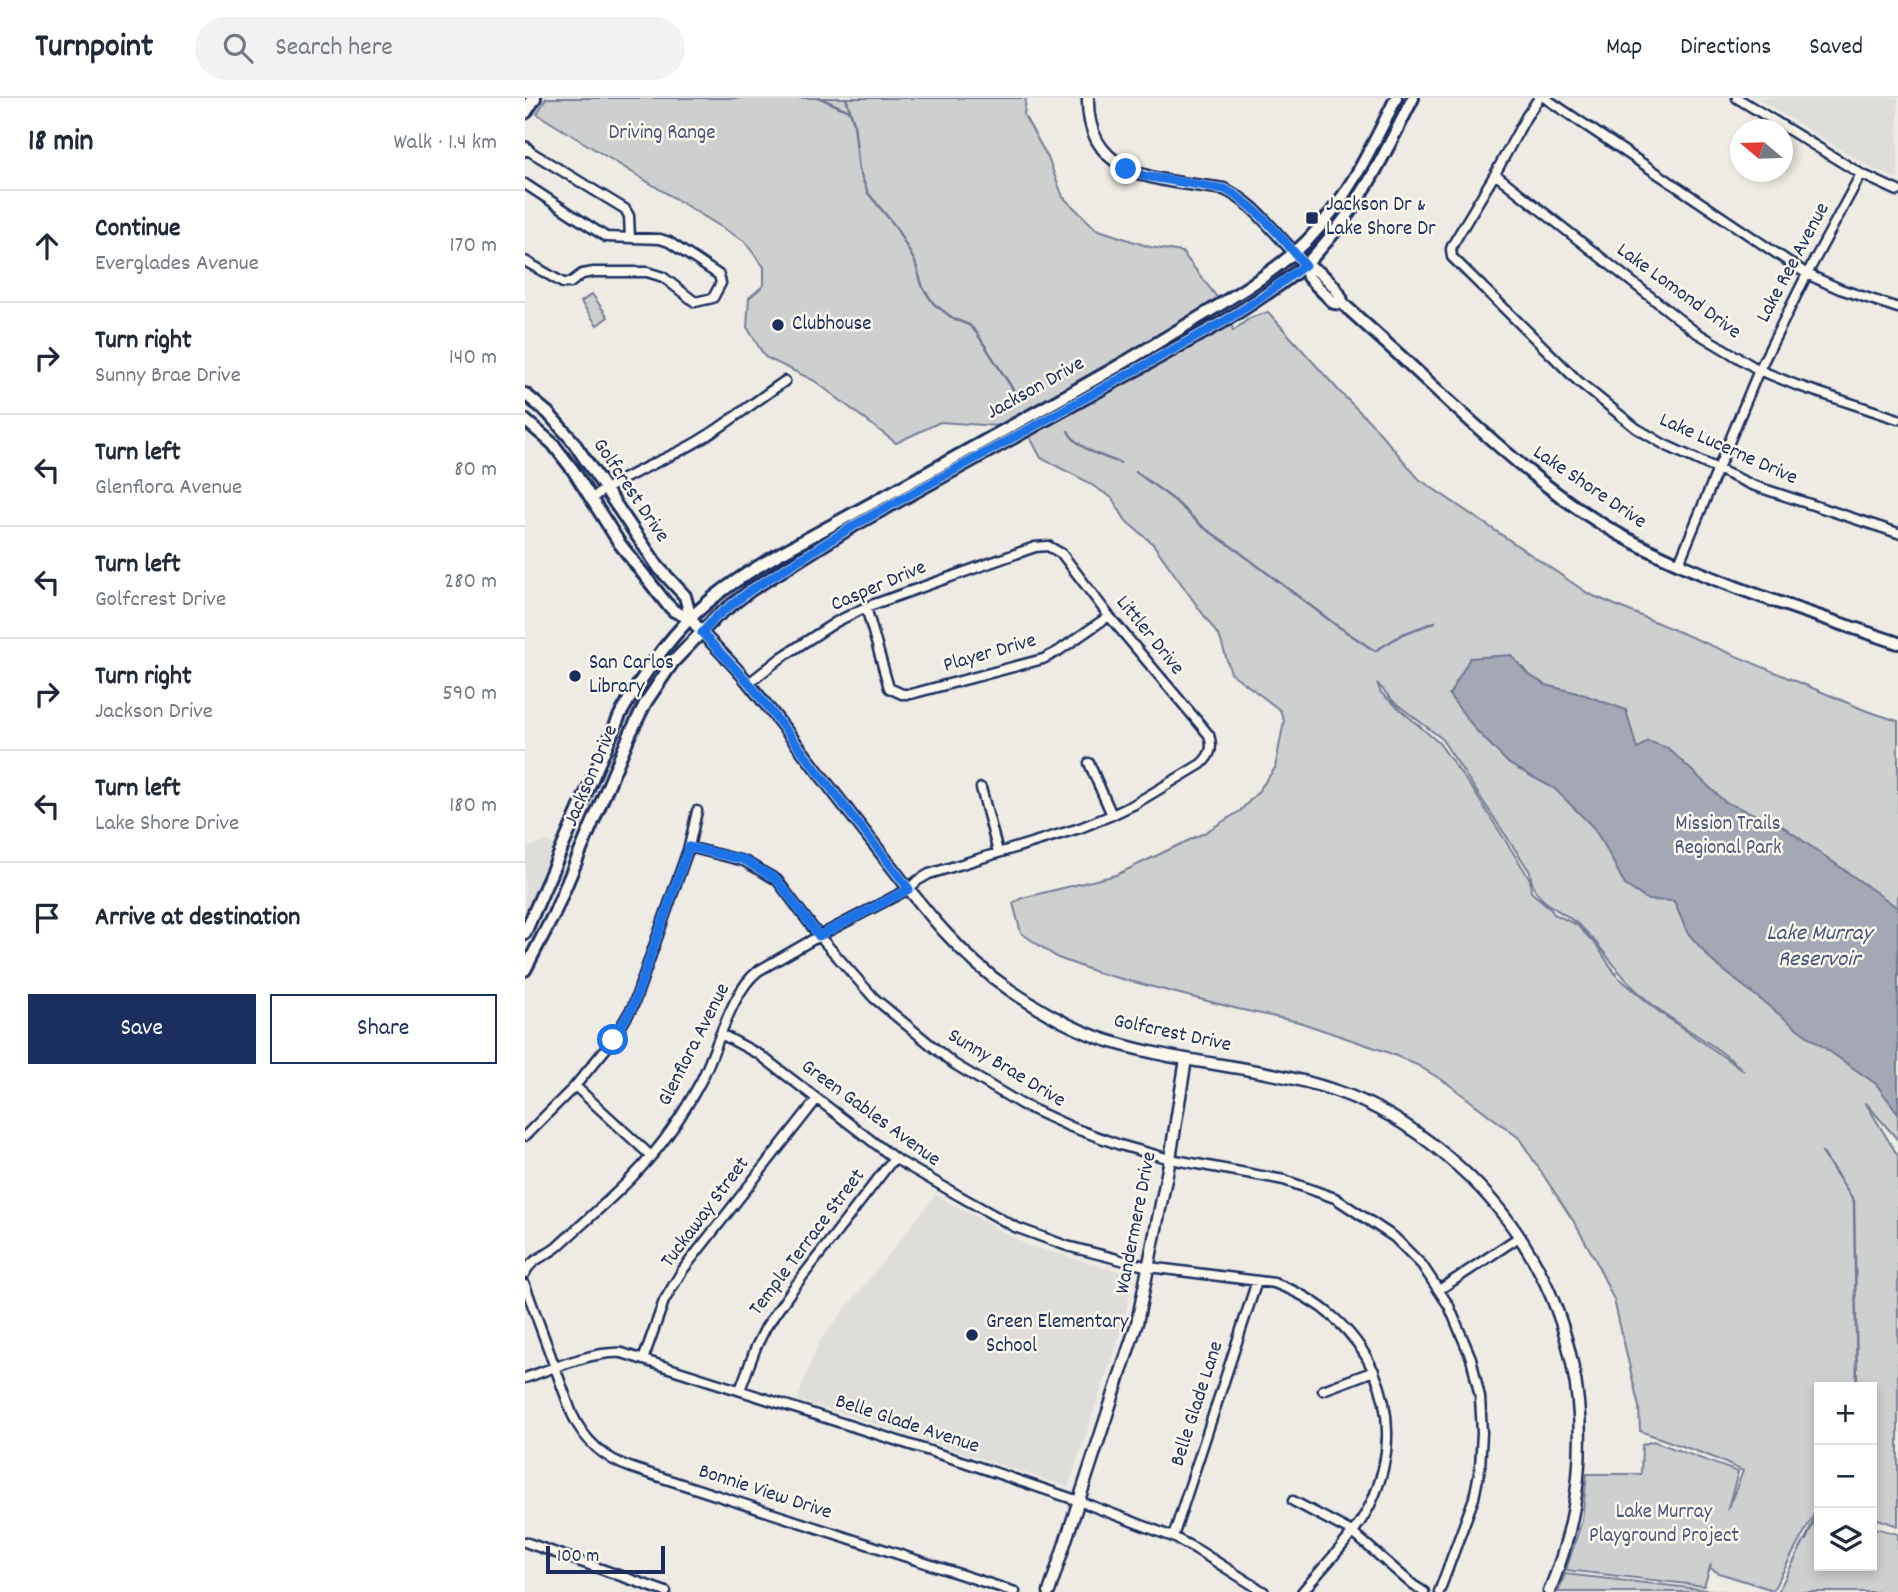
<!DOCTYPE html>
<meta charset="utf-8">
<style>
body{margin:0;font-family:Dekko,sans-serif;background:#f2f2f3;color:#1f2937}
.controls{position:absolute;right:21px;bottom:21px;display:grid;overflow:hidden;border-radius:0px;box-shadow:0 4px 10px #0003}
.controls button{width:63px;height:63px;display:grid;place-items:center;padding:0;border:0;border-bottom:2px solid #e0e1e3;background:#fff;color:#1f2937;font:35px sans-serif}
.compass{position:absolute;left:1205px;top:21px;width:63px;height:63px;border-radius:50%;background:#fff;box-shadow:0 4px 10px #0003;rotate:289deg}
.scale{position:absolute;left:21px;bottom:18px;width:119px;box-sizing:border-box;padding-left:7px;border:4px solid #1b2f5e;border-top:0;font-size:19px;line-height:24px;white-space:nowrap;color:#1b2f5e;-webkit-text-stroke:5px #fbf7ec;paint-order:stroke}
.stop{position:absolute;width:21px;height:21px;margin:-16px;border:5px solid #1a73e8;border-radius:50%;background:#fff}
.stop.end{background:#1a73e8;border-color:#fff;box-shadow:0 2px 7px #0008}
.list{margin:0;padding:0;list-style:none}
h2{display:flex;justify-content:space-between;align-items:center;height:91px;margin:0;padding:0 28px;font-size:30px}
h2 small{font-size:23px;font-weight:400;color:#747a83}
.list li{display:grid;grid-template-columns:46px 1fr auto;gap:21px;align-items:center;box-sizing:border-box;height:112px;padding:0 28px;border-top:2px solid #e0e1e3}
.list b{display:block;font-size:26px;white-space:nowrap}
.list p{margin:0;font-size:23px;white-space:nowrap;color:#747a83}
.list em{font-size:23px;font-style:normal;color:#747a83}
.actions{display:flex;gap:14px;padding:21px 28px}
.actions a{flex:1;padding:16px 0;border:2px solid #1b2f5e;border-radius:0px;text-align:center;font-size:24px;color:#1b2f5e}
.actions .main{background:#1b2f5e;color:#fff}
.icon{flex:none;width:38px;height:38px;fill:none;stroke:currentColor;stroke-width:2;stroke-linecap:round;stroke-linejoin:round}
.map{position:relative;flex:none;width:1373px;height:1494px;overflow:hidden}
header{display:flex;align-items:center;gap:42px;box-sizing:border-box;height:98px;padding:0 35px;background:#fff;border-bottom:2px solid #e0e1e3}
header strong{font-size:33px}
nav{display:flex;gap:38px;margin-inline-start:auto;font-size:24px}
.search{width:490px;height:63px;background:#f2f2f3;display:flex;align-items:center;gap:18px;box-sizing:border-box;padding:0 24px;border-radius:38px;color:#747a83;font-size:26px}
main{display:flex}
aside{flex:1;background:#fff}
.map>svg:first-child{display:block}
.built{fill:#deddda}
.green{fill:#cecfcf;stroke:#747f96;stroke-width:2;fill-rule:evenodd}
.water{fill:#a3a8b4;stroke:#6d7892;stroke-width:2}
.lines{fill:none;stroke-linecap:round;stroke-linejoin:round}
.stream{stroke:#6d7892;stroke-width:2.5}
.minor-casing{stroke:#1b2f5e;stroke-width:13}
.tertiary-casing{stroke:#1b2f5e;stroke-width:15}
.secondary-casing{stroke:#1b2f5e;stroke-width:16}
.primary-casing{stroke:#1b2f5e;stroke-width:18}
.minor{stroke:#fbf7ec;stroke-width:8}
.tertiary{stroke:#fbf7ec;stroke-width:10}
.secondary{stroke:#fbf7ec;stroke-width:10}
.primary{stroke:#fbf7ec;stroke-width:12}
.route{stroke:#1a73e8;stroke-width:9}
.poi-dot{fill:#1b2f5e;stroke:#fbf7ec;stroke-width:2.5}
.labels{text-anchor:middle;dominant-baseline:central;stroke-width:5;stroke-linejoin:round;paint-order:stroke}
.park-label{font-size:21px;fill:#48577a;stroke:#fbf7ec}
.poi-label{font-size:21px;fill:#1b2f5e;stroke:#fbf7ec;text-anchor:start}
.street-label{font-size:21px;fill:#1b2f5e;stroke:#fbf7ec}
.water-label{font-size:23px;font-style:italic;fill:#445378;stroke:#fbf7ec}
</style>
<header>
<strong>Turnpoint</strong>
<div class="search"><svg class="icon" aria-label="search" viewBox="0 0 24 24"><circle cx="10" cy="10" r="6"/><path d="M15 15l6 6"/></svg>Search here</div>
<nav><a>Map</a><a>Directions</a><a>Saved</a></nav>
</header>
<main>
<aside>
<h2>18 min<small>Walk · 1.4 km</small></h2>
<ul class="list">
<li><svg class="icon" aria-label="ahead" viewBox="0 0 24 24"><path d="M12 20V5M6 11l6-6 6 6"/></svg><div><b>Continue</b><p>Everglades Avenue</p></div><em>170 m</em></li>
<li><svg class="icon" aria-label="right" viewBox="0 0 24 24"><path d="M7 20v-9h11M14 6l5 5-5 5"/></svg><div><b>Turn right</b><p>Sunny Brae Drive</p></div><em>140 m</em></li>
<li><svg class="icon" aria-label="left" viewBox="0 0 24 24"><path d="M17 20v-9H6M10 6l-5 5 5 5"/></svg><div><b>Turn left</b><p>Glenflora Avenue</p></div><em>80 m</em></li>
<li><svg class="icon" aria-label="left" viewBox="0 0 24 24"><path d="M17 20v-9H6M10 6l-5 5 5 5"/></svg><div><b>Turn left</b><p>Golfcrest Drive</p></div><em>280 m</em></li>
<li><svg class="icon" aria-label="right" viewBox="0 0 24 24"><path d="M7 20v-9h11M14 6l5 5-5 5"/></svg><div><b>Turn right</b><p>Jackson Drive</p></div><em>590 m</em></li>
<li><svg class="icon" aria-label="left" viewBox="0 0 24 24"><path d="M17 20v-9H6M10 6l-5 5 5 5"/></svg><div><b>Turn left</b><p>Lake Shore Drive</p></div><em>180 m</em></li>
<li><svg class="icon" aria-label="arrive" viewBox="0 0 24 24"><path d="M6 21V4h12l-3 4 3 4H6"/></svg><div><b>Arrive at destination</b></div></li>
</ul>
<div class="actions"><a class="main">Save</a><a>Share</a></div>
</aside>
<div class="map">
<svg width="1373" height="1494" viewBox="0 0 1373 1494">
<rect width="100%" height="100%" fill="#eeebe4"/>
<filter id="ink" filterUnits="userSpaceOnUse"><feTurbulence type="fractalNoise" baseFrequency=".0143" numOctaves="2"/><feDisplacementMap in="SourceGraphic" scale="14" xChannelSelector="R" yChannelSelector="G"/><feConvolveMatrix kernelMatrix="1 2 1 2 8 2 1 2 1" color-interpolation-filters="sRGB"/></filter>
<g filter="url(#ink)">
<path class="built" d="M1231,0H1373V81L1350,72Z
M23,743L29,746L0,814V750Z
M411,1097L502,1147L609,1178L597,1230L543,1389L314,1314L272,1302L294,1244Z"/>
<path class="green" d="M21,0H501L499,17L523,60L538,99L571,131L625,149L657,154L704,215L708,233L725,220L743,214L815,294L849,328L894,381L1064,496L1342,613L1373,623V1042L1340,1004L1373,1058V1428L1347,1419V1289H1294V1407L1248,1492L1194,1475L1185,1470L1186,1466L1179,1488L1041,1472L1057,1422L1062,1376H1116L1117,1347L1128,1343L1213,1374L1202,1413L1218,1373L1185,1358L1115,1333L1114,1309L1089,1202L1069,1159L1049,1124L994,1040L922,985L892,967L862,954L774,924L713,911L574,875L533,860L496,835L488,805L497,800L591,777L679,735L715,713L732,695L750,670L759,623L755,612L706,575L695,540L628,446L601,423L587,400L559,382L516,360L500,330L415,324L371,345L290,283L240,259L222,229L224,200L239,187V169L219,143L12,16ZM852,585L868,603L916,640L1005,774C1006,780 1007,789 1011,794C1022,809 1040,815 1054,827C1076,846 1090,872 1111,892C1143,924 1187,942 1219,973L1133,913L1092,878L1072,848L1052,827L1029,816L1024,809L1006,794L1005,781L950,695L914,645L856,595Z
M67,196L83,219L72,227L56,204Z
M1294,1417V1468H1347V1429L1373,1436V1494H1253L1292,1418Z
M1040,1476L1201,1494H1033Z"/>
<path class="water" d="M986,557L1003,576L1021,587L1060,597L1101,612L1112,651L1123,643L1143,650L1200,704L1257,728L1373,810V1015L1351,986L1274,932L1188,864L1162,834L1149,803L1123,802L1100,787L1080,748L1067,728L1030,691L984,666L951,632L924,597L945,560Z"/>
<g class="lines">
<path class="stream" d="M295,0L324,13
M321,0L329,25L334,72L343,95L370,128L378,142L390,164L398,190L409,206L429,221L444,227L451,234L491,296
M543,333C552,351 577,358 595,365
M611,374L649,402L678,429L713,453L811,527L850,553L878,536L910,524
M1297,1054L1329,1103L1332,1289
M1281,1442L1294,1408"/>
<g class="minor-casing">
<path id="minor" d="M1014,0L1001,19L970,76L928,146L926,151L927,159L1053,283L1111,330L1140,347L1227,387L1373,435
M1020,0L1282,176L1315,191L1373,210
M1212,0L1336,76L1373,93
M0,53L1,51L100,111L104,118L105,140
M970,76L1169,233L1234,272L1271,287L1373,321
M0,86L81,139L135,141L144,144L194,177L196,185L188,200L170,204L138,179L122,174H69L57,176L45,185H38L0,163
M67,400C96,380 127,367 157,352C194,333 226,306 260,283
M1154,465L1234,272L1282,176L1336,76
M341,509L364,590L377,596H386L518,561L532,554L584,518
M564,665L587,717
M456,690L473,754
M164,749L219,763L252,782L294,838L349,900L429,966L496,1006L546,1029L595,1047L645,1061L759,1082L810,1100L869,1139L897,1167L924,1208L946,1260L955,1299L957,1335L955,1370L949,1400L914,1494
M196,936L235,957L369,1060L431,1096L490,1129L542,1148L624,1169L749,1185C842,1217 889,1314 846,1405C832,1435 799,1468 777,1494
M50,988L126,1058
M0,1038L50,988L88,942L108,908L164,749L172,713
M0,1175C5,1162 21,1158 32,1149C72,1112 116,1077 147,1031C158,1015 168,998 177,981C193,949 206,894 233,873L294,838L384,791L392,783L404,776L555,730L587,717L608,707L676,666C686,657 688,649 684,637L584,518L537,456L523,448L510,449L341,509L311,524L257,559L224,585
M0,1187L47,1316C59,1342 80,1361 107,1370L490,1494
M914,1192L994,1139
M118,1262L139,1203L157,1173L292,1001
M0,1280C28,1270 69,1253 97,1255L439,1364L554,1403L648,1439L671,1451L739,1494
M215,1292L231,1249L241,1229L267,1192L369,1060
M798,1292L849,1273
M768,1403L827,1434L888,1487L899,1494
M648,1439L732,1183
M0,1444L141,1494"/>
</g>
<g class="tertiary-casing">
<path id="tertiary" d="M563,0C561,82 639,82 699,91C728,104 747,132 769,154
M177,535C194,552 211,569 226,588C268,640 308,694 349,746C390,799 429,854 485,892C516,913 552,934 587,944C665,968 749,968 825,998C865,1014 901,1039 933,1068C1054,1176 1086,1345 1024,1494
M524,1494L612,1225L645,1061L661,961"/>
</g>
<g class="secondary-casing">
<path id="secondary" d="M769,154L780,167L783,179L809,205L818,206
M780,167C795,172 815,190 818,206C855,239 892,273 928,307C985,359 1044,412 1114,447C1197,489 1286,515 1373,545
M0,296L23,315L47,342L134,470L160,498L166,521
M0,322L28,346L48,372L95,446L141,505L149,513L166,521L177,535
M0,835L95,617C118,576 145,536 182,505C204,486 229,471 254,456C366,395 477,334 588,271C621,252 655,231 688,211C720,191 754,170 782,143C822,102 846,51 871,0
M0,872L29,816L105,636L121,604L148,564L191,519L226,492L330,427L698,224C726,206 754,189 779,168C787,161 794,152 801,144C839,101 862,51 888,0"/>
</g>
<g class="primary-casing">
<path id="primary" d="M0,14L9,0
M0,51H1"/>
</g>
<use href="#minor" class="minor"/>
<use href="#tertiary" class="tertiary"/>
<use href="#secondary" class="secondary"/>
<use href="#primary" class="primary"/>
</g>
</g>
<g class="lines" filter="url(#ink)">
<path class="route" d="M88,942L108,908L164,749L219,762L252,782L294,838L384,791L224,585L177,535L191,519L226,492L330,427L698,224L736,200L780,167C759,142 728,104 699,91L619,78L601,71"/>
</g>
<g class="poi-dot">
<rect x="780" y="113" width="14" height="14" rx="3.5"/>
<circle cx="253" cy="227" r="7"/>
<circle cx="50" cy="578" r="7"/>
<circle cx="447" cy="1237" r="7"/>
</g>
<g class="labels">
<g class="park-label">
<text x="137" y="36">Driving Range</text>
<text x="1203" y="727">Mission Trails<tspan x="1203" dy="24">Regional Park</tspan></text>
<text x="1139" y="1415">Lake Murray<tspan x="1139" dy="24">Playground Project</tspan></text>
</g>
<g class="poi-label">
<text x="801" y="108">Jackson Dr &amp;<tspan x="801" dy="24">Lake Shore Dr</tspan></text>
<text x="267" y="227">Clubhouse</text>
<text x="64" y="566">San Carlos<tspan x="64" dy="24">Library</tspan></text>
<text x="461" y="1225">Green Elementary<tspan x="461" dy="24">School</tspan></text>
</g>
<g class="street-label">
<text transform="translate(1269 165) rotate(-62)">Lake Ree Avenue</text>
<text transform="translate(1153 194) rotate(36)">Lake Lomond Drive</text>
<text transform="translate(511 291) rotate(-29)">Jackson Drive</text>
<text transform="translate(1203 352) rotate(24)">Lake Lucerne Drive</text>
<text transform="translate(1064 390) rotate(34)">Lake Shore Drive</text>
<text transform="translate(105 393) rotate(56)">Golfcrest Drive</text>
<text transform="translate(354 489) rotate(-23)">Casper Drive</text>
<text transform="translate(624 538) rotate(51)">Littler Drive</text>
<text transform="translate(465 556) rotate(-16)">Player Drive</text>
<text transform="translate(67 678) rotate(-67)">Jackson Drive</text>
<text transform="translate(647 936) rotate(12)">Golfcrest Drive</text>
<text transform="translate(170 947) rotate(-63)">Glenflora Avenue</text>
<text transform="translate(481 971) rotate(31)">Sunny Brae Drive</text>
<text transform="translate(345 1016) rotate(36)">Green Gables Avenue</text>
<text transform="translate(181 1115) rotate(-53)">Tuckaway Street</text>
<text transform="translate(612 1125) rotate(-79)">Wandermere Drive</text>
<text transform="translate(283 1145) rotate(-53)">Temple Terrace Street</text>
<text transform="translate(673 1306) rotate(-72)">Belle Glade Lane</text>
<text transform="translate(382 1327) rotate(18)">Belle Glade Avenue</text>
<text transform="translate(240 1395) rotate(18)">Bonnie View Drive</text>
</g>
<g class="water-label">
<text x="1294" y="836">Lake Murray<tspan x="1294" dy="26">Reservoir</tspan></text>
</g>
</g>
</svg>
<div class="controls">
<button>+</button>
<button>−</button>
<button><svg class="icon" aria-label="layers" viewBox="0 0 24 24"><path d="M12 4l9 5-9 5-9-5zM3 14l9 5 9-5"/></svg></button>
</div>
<svg class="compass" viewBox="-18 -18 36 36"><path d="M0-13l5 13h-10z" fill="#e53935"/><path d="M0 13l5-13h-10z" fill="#747a83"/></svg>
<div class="scale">100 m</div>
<div class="stop" style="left:88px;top:942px"></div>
<div class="stop end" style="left:601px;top:71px"></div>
</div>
</main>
